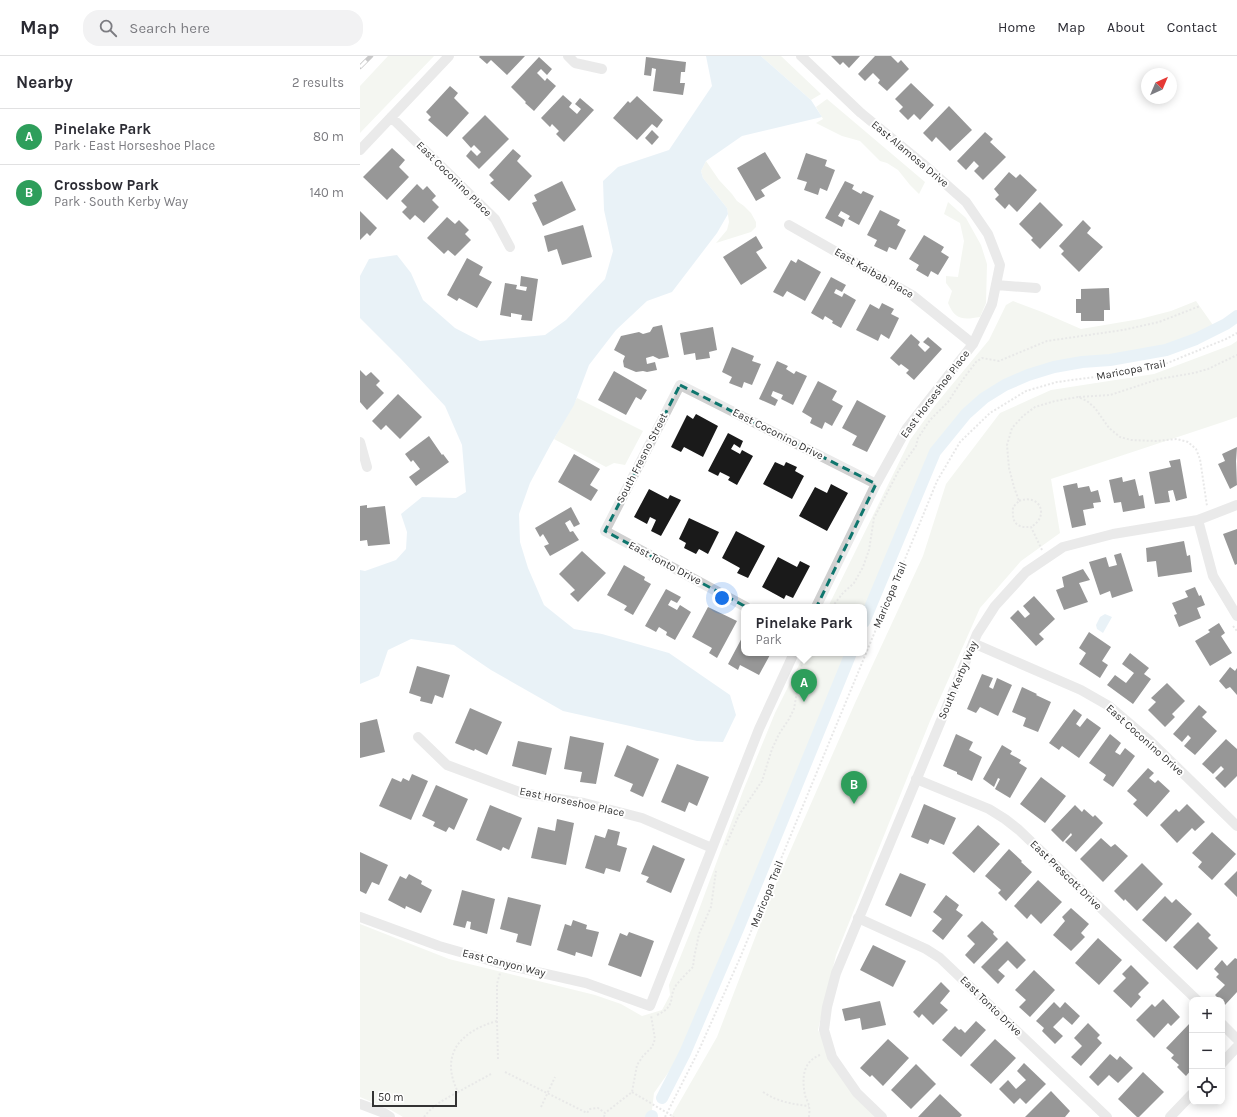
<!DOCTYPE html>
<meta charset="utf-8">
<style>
body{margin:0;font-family:Karla,sans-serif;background:#f2f2f3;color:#2b2b33}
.controls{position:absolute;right:12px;bottom:12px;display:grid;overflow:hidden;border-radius:8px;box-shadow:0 2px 10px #0003}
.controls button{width:36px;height:36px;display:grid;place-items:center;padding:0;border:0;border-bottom:1px solid #e1e1e2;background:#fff;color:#2b2b33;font:20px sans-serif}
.compass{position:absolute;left:781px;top:12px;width:36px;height:36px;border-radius:50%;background:#fff;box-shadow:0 2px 10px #0003;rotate:44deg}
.scale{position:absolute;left:12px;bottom:10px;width:85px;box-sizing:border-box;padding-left:4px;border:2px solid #333;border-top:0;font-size:11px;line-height:14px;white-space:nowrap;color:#333;-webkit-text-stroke:3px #fff;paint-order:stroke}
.you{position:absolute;left:362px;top:542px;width:14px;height:14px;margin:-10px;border:3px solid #fff;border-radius:50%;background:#1a73e8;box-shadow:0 0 0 6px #1a73e833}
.badge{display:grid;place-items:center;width:26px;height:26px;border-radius:50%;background:#e63946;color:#fff;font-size:13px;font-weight:700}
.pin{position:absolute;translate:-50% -33px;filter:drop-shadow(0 1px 2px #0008)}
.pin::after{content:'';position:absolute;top:21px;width:14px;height:12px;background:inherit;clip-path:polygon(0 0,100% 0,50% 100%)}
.popup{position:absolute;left:381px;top:548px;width:126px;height:52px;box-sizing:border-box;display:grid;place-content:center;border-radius:8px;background:#fff;filter:drop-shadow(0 1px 3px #0005);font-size:13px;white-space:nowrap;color:#7c7c81}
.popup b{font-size:15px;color:#2b2b33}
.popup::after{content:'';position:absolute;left:50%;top:100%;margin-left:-8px;border:8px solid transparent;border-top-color:#fff}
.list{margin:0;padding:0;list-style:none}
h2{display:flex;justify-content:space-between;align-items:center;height:52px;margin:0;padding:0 16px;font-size:17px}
h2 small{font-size:13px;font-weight:400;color:#7c7c81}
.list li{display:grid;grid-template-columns:26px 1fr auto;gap:12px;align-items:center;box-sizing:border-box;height:56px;padding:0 16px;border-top:1px solid #e1e1e2}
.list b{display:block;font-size:15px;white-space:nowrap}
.list p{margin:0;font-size:13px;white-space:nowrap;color:#7c7c81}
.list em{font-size:13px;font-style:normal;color:#7c7c81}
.icon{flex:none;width:22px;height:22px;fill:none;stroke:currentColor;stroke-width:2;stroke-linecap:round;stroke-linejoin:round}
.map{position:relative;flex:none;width:877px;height:1061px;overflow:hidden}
header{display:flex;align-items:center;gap:24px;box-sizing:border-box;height:56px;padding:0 20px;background:#fff;border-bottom:1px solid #e1e1e2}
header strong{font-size:19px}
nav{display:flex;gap:22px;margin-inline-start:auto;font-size:14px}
.search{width:280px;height:36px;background:#f2f2f3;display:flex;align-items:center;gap:10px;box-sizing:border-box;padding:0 14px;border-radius:16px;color:#7c7c81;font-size:15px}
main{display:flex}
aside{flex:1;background:#fff}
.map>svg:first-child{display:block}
.green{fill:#e6ecdf}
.water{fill:#cfe2ee}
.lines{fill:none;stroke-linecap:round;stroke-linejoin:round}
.canal{stroke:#cfe2ee;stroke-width:12}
.building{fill:#1a1a1a}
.path{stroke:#cdcdcd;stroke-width:2;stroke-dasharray:2 2;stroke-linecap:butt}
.street{stroke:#d0d0d0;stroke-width:10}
.rail-casing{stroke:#888;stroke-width:4.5}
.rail{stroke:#fff;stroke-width:3;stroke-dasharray:9;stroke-linecap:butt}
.marked{fill:none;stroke:#0f766e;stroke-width:3;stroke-dasharray:8 5;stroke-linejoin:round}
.labels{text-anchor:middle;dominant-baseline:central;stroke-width:4;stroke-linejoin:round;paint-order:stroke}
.street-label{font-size:11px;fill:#333;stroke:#fff}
</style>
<header>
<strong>Map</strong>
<div class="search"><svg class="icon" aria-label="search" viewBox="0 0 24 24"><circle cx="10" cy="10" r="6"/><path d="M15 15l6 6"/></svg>Search here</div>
<nav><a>Home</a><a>Map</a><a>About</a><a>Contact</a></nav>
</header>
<main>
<aside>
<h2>Nearby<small>2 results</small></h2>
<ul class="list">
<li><span class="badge" style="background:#2e9e5b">A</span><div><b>Pinelake Park</b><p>Park · East Horseshoe Place</p></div><em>80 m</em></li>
<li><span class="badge" style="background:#2e9e5b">B</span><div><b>Crossbow Park</b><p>Park · South Kerby Way</p></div><em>140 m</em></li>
</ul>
</aside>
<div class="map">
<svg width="877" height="1061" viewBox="0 0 877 1061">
<rect width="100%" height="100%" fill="#fff"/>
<path class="green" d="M28,0H74L0,77V30Z
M401,0H421L461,38L451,44Z
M467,43L565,126L559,138L550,129L538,114L527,107L520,105L500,85L482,80L456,67L463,63L456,51Z
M346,105L359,124L372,138L377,145L384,150L391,157L396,166V171L391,176L356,187L367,174L369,166L367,152L343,122L341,115Z
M588,146L606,162L621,189L627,208L626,247L620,261C603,264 595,264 588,247L592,235L586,227V220L598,221L604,185L600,167L584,158Z
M653,245L682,256L721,273L780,263L811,255L836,245L855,272L830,283L806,292L763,299L712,305L688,311L666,318L633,334L619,344L606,355L589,373L575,393L558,430L504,559V551H468L550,384L576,348L629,284L646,249Z
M877,285V361L863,366L691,423L700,477L661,505L620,552L570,665L476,899L458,974L488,1031L516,1061H311L357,981L414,832L495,647L563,500L586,428L640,357L691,334L794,318L871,289Z
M217,342L283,375L265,409L254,407L246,411L194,383Z
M445,597H488L341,954L320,1000L294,1037L292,1054L288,1061H43L31,1054L0,1041V868L89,903L235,939L261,948L282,960L302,954L310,939L309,929L334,867L383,735L415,657Z"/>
<path class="water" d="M346,0H401L451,44L462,61L382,80L346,105L341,115L343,122L367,152L368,158L357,177L312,236L287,245L256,274L229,309L214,349L191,388L170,427L159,458L160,486L168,512L184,549L214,573L242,578L309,597L370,639L376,659L363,686L337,685L203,655L131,614L94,589L51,583L28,594L19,620L0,628V514L5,515L36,504L46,493L47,476L41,458L62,441L96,442L106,436L102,389L85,350L41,303L0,262V220L9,203L37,199L51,217L63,244L95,272L120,285L185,279L206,264L245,223L253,195L244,154L243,125L258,111L309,94L352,30Z
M745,558L752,561L743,577L737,573L736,569L740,561Z"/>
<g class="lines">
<path class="canal" d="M504,566L575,396L606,358L624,342L645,329L668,319L694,311L722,306L750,304L806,294L836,283L866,268L877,260
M302,1042L325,997L378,873L491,597
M291,1061L292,1060"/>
</g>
<path class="building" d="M120,0H165L147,19L131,4L127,8L119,1Z
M471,0H500L489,12L483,6L480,9Z
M515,0H531L538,7L541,4L549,13L527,35L518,27L520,24L513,17L505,25L498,18Z
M179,1L192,13L187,19L181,13L177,17L185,25L187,22L196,30L174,55L165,47L166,46L151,31Z
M286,1L326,6L325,16H321L320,27H325L323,39L293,35L296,13L292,12L291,20L284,19Z
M551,27L574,49L560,64L554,58L548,64L539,55L543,51L535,43Z
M90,30L98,37L94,42L109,57L87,81L68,64L71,61L66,56Z
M203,39L212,47L209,51L217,58L221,53L215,48L220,42L234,54L204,86L196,78L199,75L192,68L190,71L181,62Z
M277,40L303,64L297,72L292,68L277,84L253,62L268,45L270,47Z
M589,50L612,74L590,95L576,81L572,86L563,77Z
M125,59L149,83L119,113L106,100L111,94L117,100L121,96L114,89L111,92L102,82Z
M292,74L299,81L292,89L285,82Z
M625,76L633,83L630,86L646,101L623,124L614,115L619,110L614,105L606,114L597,105Z
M32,92L45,104L39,111L49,121L27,144L3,121Z
M153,93L161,100L157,105L172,120L149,145L130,127L134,124L129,119Z
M405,96L421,122L401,134L405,140L396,145L377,112Z
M446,97L467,104L465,110L475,114L467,135L460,132L458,139L444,134L447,126L437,123Z
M649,116L656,122L660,118L677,134L657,156L649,148L645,153L635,143L639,139L634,133Z
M202,125L216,154L183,170L172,147L177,145L174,139Z
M485,125L494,129L492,133L501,138L503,135L514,140L499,169L488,163L490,160L481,155L478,160L485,164L482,171L465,162Z
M57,128L63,134L67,130L76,140L72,144L79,151L64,167L55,159L50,164L42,156L47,151L41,145Z
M680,146L703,169L680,193L671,184L673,182L659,168Z
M520,154L540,164L537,169L546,174L536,194L529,191L527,196L514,190L517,184L507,179Z
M0,155L17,172L10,180L7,177L0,184Z
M87,161L95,168L99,164L109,174L105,178L111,184L95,200L88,194L84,198L67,182Z
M723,164L731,172L727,177L743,191L719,216L701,198L704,195L699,190Z
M223,169L232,201L202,209L197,193L188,196L184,180Z
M564,179L584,191L581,196L589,201L578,219L571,215L568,221L556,214L559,209L549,203Z
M396,180L403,192L396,196L407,212L381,229L363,201Z
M107,202L123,211L119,219L132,226L117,252L99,242L97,245L87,239Z
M438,203L461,216L445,245L427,235L423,241L413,236L431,204L436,207Z
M161,220L178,223L172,265L161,264L162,259L151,257V261L140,259L145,227L157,229L156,233L166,235L167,231L160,230Z
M471,221L486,229L482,236L476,233L474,237L482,241L484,237L496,244L481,272L472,267L473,265L465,260L463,264L451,257Z
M749,232L750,254H744V265H721V257H716V243H721V233Z
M522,247L534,253L531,258L539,262L529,283L521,278L518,285L496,274L510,248L519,253Z
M302,269L309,301L299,303L293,300L286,302L287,308L295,306L297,314L287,316L283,315L276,316L264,311L263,305L265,300L254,294L261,280L279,276L283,278L290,276L293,271Z
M353,271L357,294L349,296L350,302L336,304L335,297L324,299L320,277Z
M551,278L560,286L558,289L565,296L570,291L563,286L568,281L582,293L554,324L546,317L549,314L541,308L539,310L530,302Z
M372,291L394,300L392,305L401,308L392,329L384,326L382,332L369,327L372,321L362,316Z
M417,305L428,310L426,313L434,318L436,315L447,320L433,349L421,343L423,339L413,335L411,340L418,344L415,350L399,343Z
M0,314L6,320L11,316L20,325L16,329L24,337L7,354L0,346Z
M254,315L287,334L281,344L276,341L266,359L238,344Z
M458,325L477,335L472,344L483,350L472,370L465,366L462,373L450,367L452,362L442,356Z
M38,338L62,361L40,383L26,369L21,374L12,365Z
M497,344L526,360L507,396L492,389L497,380L482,372Z
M336,358L358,370L343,401L324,391L321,396L311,391L327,359L333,363Z
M368,377L383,385L380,392L374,388L371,393L380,398L382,394L393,400L377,429L368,424L370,421L360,416L358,420L348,415Z
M69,380L82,399L83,398L89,406L56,430L49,421L60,413L53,404L51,406L45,398Z
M877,391L876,405L877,429L870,433L858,408L865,405L862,398Z
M214,398L240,413L230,429L238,434L231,445L198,426Z
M820,403L827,442L816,445L813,434L808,435L810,446L795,448L789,416L811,411L809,405Z
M415,406L424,410L426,406L437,411L435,415L444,420L432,443L403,428Z
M762,421L763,426L775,423L779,440L783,439L785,452L763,456L761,446L754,447L749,424Z
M717,427L718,432L729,430L731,436L738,434L741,446L733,447L734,452L723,454L726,469L712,472L703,430Z
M471,428L488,437L467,475L439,460L455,431L467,437Z
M289,433L308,443L310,439L321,444L301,480L291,475L296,464L290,461L287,468L274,461Z
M7,449V452L25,450L30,488L8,490L7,484L0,485V450Z
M211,451L220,468L214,471L210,464L205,467L210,476L213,475L219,484L190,500L184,490L189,488L183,478L180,481L175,472Z
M329,462L359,476L348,498L339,493L336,498L324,492L326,487L319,483Z
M877,473V508L875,509L863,478Z
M376,475L405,490L388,522L377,517L380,512L362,502Z
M824,485L827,500L830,499L832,516L798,521L796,505L787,506L786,492Z
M222,495L246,517L218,546L210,538L215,534L199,518Z
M761,497L773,535L752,542L750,535L740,539L729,506L746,501L749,511L757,509L754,499Z
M418,501L437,511L440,505L450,510L433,542L426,539L424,543L402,531Z
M264,509L285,521L284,524L291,528L273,559L264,554L267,550L247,539Z
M723,513L730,524L719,527L728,546L704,554L696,534L704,531L702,521Z
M835,531L839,540L841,539L845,549L837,552L841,562L819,571L814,559L817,558L812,547L828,541L825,535Z
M306,533L321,541L317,547L311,544L308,549L317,554L320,549L331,556L315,584L306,579L307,576L299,571L296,576L285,570Z
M674,540L695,563L679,578L684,583L676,590L650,562L658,554L665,562L670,558L663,550Z
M348,551L377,565L357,602L349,597L352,592L332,581Z
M859,567L865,577L861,580L872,597L850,610L835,585L850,576L848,574Z
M729,576L751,591L742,605L748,609L740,622L719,608L726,597L719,592Z
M384,578V597H411L399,619L380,609L378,614L368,608Z
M770,597L789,612L784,618L791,623L773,648L747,629L755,619L766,627L774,617L762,608Z
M57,610L90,619L83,642L75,639L72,648L60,645L61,641L49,637Z
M870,611L875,615L877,612V639L870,631L866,633L859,625Z
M622,618L633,622L629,631L633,633L637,622L652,629L638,660L620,651L616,657L607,653Z
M807,627L825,645L812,658L815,661L805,671L788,654L796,646L791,642Z
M662,631L677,638L676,639L691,646L678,676L663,670L666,662L652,656Z
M839,649L847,656L842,661L857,675L835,699L824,690L831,682L828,679L822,686L813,678Z
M110,652L142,666L127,699L115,693L114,695L95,687Z
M714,653L722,659L716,668L720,671L727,662L741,672L719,702L702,690L699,694L689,687Z
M17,663L25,696L0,702V667Z
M596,678L613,686L609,694L622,701L612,725L597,718V716L583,710Z
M750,678L761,687L755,696L760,699L765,692L775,700L753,731L743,724L746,719L729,707Z
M210,680L244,687L236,728L220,726L222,716L204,713Z
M866,683L877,693V720L865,732L855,722L864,713L861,710L853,718L842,708Z
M158,685L192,692L186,719L152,710Z
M267,689L299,703L283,741L270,735L273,728L254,720Z
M642,689L652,695L650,698L661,704L659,707L667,712L650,742L635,733L640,723L638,722L634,731L623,723Z
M317,708L349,721L337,750L329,746L325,756L301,746Z
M788,712L794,717L789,722L795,727L798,724L810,735L787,761L773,748L777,744L767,735Z
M52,718L68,725L51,764L19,750L32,722L41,726L43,722L49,725Z
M681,721L706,740L685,767L660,748Z
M76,729L108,743L94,774L89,771L86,776L73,770L75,766L62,760Z
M564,748L596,762L584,789L570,783L568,788L551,781Z
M827,748L845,766L835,775L832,772L817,787L800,769L816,753L819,756Z
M130,749L162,762L149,794L143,791L141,795L116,784Z
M715,749L722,756L724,753L733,761L735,759L743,767L716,796L705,786L712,779L711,777L703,786L691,774Z
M197,763L214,767L206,809L171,802L178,771L195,775Z
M618,769L640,788L614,817L592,797Z
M248,773L260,776L257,789L267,792L260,816L246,812L244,818L225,812L235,779L245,782Z
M852,776L876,798L852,824L838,811L842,806L832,797Z
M741,782L751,791L755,788L768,800L743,826L720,803Z
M293,789L325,803L311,837L286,826L289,821L281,818Z
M649,793L662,805L661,806L672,816L646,845L638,837L641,834L625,820Z
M0,796L28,809L19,829L12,826L6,838L0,835Z
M782,807L803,828L777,855L765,843L764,845L754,835Z
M877,815V841L864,828Z
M540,817L566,828L551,861L525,849Z
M49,818L62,825L61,828L72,834L61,857L46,850L45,853L28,844L40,820L46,823Z
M678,824L702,846L681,868L671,858L667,863L654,850Z
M102,834L135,843L127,878L110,873L111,866L107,865L105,872L93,869Z
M586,839L599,849L596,854L603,859L583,884L572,875L582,863L573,856Z
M805,840L812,847L816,843L832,858L806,886L782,864Z
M148,841L181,849L171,890L156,886L158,878L140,873Z
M711,852L729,868L721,877L725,881L711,895L693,879L705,865L702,861Z
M213,864L227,869L226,873L239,876L232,901L216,896L215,900L197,894L205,868L211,870Z
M622,865L634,876L633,878L638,883L614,908L605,899L615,888L607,880Z
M838,866L851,879L848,882L858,892L837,914L813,891Z
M269,876L294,885L281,921L248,909L260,877L267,880Z
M738,882L762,904L739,929L715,907Z
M647,885L666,904L657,913L648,904L638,914L645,920L638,928L621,911Z
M513,889L546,905L533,931L500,914Z
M875,902L877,903V936L865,949L862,946V944H860L855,939L865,929L856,921L859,918L854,913L862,904L867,910Z
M771,909L789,927L778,938L781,941L771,952L753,935L766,922L762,918Z
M674,914L695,934L670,961L659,951L666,944L655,934Z
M581,926L590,935L580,947L588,954L573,969L562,958L559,962L553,956Z
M803,943L820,961L811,970L808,967L794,982L776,964L792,948L795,951Z
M520,945L526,969L502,974L500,962L485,965L482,953Z
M694,946L700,952L705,946L720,960L712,969L703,961L693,971L703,980L695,988L682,975L684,972L676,965Z
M616,965L626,974L601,1001L582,984L595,970L599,974L601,973L605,977Z
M728,967L740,979L737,982L742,987L721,1010L711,1001L722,990L714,982Z
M830,967L832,970V1013L826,1020L817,1011L819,1009L811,1002L814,999L806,992Z
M528,983L549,1002L523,1030L512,1019L510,1021L500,1012Z
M635,983L656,1002L631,1028L610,1009Z
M750,998L757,1004L760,1000L773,1012L758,1027L749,1019L738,1030L729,1021Z
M664,1007L686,1028L666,1048L660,1042L654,1048L639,1033L648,1024L656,1033L666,1024L657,1015Z
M556,1008L576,1028L551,1053L531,1034Z
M783,1016L804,1036L779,1061H777L758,1043Z
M691,1035L710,1055L705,1061H665Z
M580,1038L602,1059L600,1061H558Z"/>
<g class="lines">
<path class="path" d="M719,341L750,339L799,323L834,317L848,313L877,299
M659,445C680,437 690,460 671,471
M682,494L671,471C655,472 652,466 653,451L659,445L654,431L649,412L647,389L652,372L663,360L675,351L695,345L718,341L727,345L735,352L749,372L760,381L771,384L796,385L817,383L828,386L836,393L840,403L847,450
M472,551L483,537L494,527L503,511L509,494L514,462L539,414L556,390L558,382L570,364L588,346L601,326L616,306L622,302L639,305L687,285L763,274L799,266L840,250
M873,570L877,575
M366,789L379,759L402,725L412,693L419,678L429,663L434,653L442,607L447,597
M297,959C318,949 307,941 317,928C322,922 328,916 333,911L334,902L339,878L351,851L356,815
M137,965L138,1004
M145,1016L227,1057L230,1053L238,1052L245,1057L272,1036L277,1009L283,1000L292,991L295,983L291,959
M131,1018L98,1036C79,998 101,975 137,965V928L140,917
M272,1036L314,1061
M403,1036C418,1046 432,1048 449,1050
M181,1051L195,1021
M64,1061C73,1049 85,1043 98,1036
M244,1061L245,1057
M305,1061L339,994L380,902L557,474L577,425L600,386L630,357L666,335L697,326L758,318L805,308L866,283L877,277
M449,1061C449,1058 450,1054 449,1051C449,1047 446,1043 445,1039C442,1023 442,1006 460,999"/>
<path class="street" d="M208,0L215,7L242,13
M441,0L501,57L562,107L606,146L628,178L640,209L632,248L613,288L547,372L516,428L456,551
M31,61L135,163L150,191
M0,94L89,0
M429,169L552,239L613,288
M636,229L676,232
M0,386L7,411
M838,464L853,520L877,560
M386,551L245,475L320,329L516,428
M613,587L721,634L749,650L789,684L877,770
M58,681L87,709L162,737L224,747L282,762L352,792
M556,723L629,753L645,763L659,774L837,944
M0,861L79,890L142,908L226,927L290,950L399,673L434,597
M498,862L566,893L580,902L747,1061
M862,968L877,983
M862,1007L877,991
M0,1048L24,1057L30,1061
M522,1061L497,1037L472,1001L464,974L467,951L476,917L617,578L635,550L666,516L703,491L753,478L838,464L877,449
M810,1061L832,1038"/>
<g class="rail-casing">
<path id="rail" d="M0,11L11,0"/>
</g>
<use href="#rail" class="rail"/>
</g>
<path d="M0 0H877V1061H0ZM320,329L516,428L442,581L245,475Z" fill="#fff" fill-opacity=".55" fill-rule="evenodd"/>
<path class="marked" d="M320,329L516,428L442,581L245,475Z"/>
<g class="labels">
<g class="street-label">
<text transform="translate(550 98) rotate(40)">East Alamosa Drive</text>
<text transform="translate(94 123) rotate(45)">East Coconino Place</text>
<text transform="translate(514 217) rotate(30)">East Kaibab Place</text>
<text transform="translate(771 314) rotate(-11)">Maricopa Trail</text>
<text transform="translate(575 338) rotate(-53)">East Horseshoe Place</text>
<text transform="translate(418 378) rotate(27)">East Coconino Drive</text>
<text transform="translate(282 402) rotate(-63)">South Fresno Street</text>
<text transform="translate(305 507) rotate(28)">East Tonto Drive</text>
<text transform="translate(530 539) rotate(-67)">Maricopa Trail</text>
<text transform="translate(598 624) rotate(-67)">South Kerby Way</text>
<text transform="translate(785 684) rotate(42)">East Coconino Drive</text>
<text transform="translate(212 746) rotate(12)">East Horseshoe Place</text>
<text transform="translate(706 819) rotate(44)">East Prescott Drive</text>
<text transform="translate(407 838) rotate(-68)">Maricopa Trail</text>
<text transform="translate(144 907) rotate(14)">East Canyon Way</text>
<text transform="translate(631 950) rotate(44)">East Tonto Drive</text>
</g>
</g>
</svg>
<div class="controls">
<button>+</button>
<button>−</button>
<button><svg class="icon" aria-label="locate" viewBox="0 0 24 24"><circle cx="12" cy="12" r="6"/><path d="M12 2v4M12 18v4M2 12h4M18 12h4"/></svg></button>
</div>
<svg class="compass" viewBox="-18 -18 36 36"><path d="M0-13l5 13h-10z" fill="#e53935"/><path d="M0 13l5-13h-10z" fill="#7c7c81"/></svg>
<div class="scale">50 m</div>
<div class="you"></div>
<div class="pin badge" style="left:444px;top:646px;background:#2e9e5b">A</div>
<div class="popup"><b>Pinelake Park</b>Park</div>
<div class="pin badge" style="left:494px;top:748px;background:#2e9e5b">B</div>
</div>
</main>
